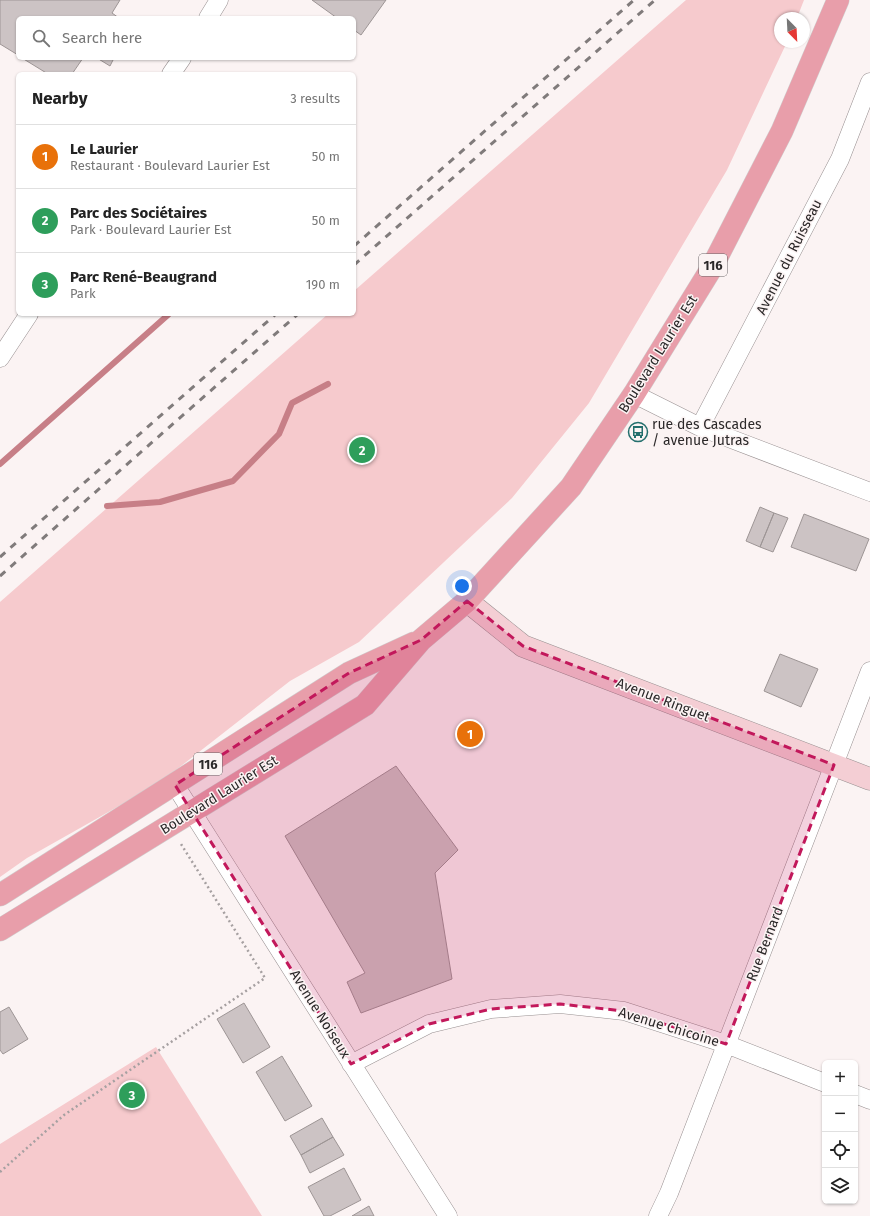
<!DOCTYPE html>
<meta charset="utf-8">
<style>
body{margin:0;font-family:"Fira Sans",sans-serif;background:#f2f2f2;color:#222}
.controls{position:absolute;right:12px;bottom:12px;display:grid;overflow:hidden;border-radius:6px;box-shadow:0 1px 3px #0004}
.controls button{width:36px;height:36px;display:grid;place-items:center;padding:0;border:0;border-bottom:1px solid #e0e0e0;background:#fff;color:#222;font:20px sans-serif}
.compass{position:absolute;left:774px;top:12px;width:36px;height:36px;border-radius:50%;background:#fff;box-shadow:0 1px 3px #0004;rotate:156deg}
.you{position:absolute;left:462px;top:586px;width:14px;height:14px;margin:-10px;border:3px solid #fff;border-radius:50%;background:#1a73e8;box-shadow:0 0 0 6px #1a73e833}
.badge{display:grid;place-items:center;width:26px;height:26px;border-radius:50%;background:#0b8043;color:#fff;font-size:13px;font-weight:700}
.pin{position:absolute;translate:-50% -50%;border:2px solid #fff;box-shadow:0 1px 4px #0006}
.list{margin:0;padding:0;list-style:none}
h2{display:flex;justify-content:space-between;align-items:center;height:52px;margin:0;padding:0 16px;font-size:17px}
h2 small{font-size:13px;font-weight:400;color:#767676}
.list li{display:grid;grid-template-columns:26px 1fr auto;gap:12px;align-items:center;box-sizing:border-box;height:64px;padding:0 16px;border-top:1px solid #e0e0e0}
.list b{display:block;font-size:15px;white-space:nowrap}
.list p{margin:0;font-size:13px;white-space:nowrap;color:#767676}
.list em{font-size:13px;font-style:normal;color:#767676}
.icon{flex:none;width:22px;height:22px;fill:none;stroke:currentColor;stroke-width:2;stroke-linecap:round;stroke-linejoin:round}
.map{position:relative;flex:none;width:870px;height:1216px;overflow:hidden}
.search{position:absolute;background:#fff;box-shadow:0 1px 3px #0004;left:16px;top:16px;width:340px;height:44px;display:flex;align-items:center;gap:10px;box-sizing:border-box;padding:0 14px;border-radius:6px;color:#767676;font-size:15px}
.panel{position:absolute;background:#fff;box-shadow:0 1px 3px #0004;left:16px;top:72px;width:340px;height:244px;border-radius:6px}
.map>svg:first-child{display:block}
.green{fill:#f6cacd}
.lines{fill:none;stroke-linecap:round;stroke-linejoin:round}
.stream{stroke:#c77f87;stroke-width:6}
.building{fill:#ccc3c4;stroke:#9d9595}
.street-casing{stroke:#989091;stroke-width:19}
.secondary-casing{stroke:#989091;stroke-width:23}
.primary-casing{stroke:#d0d0d0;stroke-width:23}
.path{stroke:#a6a0a1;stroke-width:2.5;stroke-dasharray:2 3;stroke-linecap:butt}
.street{stroke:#fff;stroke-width:18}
.secondary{stroke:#f4ced4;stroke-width:22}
.primary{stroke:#e89eaa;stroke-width:22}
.rail{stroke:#807b7b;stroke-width:3;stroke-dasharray:7 7;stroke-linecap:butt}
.marked{fill:#c2185b;fill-opacity:0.2;stroke:#c2185b;stroke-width:3;stroke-dasharray:8 5;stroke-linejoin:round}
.labels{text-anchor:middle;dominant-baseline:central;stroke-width:3;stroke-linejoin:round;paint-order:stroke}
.shield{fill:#fbf3f3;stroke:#696566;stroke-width:1}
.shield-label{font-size:13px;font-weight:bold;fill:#2b2829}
.street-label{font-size:14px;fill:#2b2829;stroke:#fbf3f3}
.poi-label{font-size:14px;fill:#2b2829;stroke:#fbf3f3;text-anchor:start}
</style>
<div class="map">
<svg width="870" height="1216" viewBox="0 0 870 1216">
<rect width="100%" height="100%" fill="#fbf3f3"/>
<path class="green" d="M686,0H804L797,18H780V42H787L727,170L589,403L512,498L359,642L290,681L158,784L27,858L0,877V602L328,314H354V291Z
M156,1047L262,1216H0V1144Z"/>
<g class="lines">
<path class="stream" d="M0,464L169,314
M107,506L160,502L233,481L279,434L292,403L328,384"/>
</g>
<path class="building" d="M0,0H120L112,13L119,18H18V55L0,44Z
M312,0H386L361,35L354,30V18H337Z
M22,58H83L72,74H48Z
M97,58H114L110,66Z
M760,507L774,513L760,547L746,541Z
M774,513L788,518L773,552L760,547Z
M804,514L869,539L856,571L791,547Z
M780,654L818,669L801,707L764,691Z
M396,766L458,850L435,873L452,979L361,1013L347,982L365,973L285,836Z
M244,1003L270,1047L243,1063L217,1019Z
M9,1007L28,1039L3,1054L0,1050V1012Z
M282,1056L312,1106L285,1121L256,1072Z
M322,1118L333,1137L301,1155L290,1136Z
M333,1137L344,1155L310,1173L301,1155Z
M344,1168L361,1200L330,1216H324L308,1187Z
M369,1206L374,1216H352Z"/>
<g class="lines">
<g class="street-casing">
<path id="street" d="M208,18L219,0
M171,74L182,58
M0,358L29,314
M634,394L700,427L870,492
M700,427L840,159L870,82
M175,785L448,1216
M351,1064L429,1024L491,1009L560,1004L624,1011L726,1044L825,1083
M855,1094L870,1100
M658,1216L669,1193L870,671"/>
</g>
<g class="secondary-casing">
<path id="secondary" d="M467,601L523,646L870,779"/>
</g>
<g class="primary-casing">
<path id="primary" d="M0,895L349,673L414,643
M0,930L365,705L421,640L467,601L571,487L634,394L711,269L782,131L838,0"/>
</g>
<path class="path" d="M0,1172L64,1115L265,978L181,844"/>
<use href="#street" class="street"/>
<use href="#secondary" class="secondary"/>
<use href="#primary" class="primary"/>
<path class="rail" d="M354,246L634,0
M354,265L655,0
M0,557L276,314
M0,576L298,314"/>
</g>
<path class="marked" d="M467,601L523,646L834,765L726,1044L624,1011L560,1004L491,1009L429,1024L351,1064L175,785L349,673L421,640Z"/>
<defs>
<g id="bus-ring" transform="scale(1)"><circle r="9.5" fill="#fbf3f3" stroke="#246f6d" stroke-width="1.5"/><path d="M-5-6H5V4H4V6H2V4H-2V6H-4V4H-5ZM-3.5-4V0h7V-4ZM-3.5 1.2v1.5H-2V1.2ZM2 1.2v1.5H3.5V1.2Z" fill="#246f6d"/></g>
</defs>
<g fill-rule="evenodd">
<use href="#bus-ring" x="638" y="432"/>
</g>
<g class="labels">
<g class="shield">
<rect x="699" y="254" width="28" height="22" rx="3"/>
<rect x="194" y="753" width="28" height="22" rx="3"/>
</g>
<g class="shield-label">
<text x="713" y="265">116</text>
<text x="208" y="764">116</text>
</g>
<g class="street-label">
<text transform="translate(789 257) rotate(-63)">Avenue du Ruisseau</text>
<text transform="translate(658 354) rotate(-58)">Boulevard Laurier Est</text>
<text transform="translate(663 700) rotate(21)">Avenue Ringuet</text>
<text transform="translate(219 795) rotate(-32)">Boulevard Laurier Est</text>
<text transform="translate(765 944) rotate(-69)">Rue Bernard</text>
<text transform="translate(320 1014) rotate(58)">Avenue Noiseux</text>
<text transform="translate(669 1027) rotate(17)">Avenue Chicoine</text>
</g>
<g class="poi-label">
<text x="652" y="424">rue des Cascades<tspan x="652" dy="16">/ avenue Jutras</tspan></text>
</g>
</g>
</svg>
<div class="controls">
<button>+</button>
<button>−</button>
<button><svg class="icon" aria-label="locate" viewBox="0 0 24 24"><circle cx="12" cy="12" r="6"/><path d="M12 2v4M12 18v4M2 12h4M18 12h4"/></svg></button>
<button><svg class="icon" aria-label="layers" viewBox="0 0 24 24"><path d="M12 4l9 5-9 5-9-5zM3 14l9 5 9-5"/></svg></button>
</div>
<svg class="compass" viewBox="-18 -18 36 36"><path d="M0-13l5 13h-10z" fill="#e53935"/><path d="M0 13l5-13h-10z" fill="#767676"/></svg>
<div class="you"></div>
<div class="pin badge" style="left:470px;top:734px;background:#e8710a">1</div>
<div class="pin badge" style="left:362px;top:450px;background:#2e9e5b">2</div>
<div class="pin badge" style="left:132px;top:1095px;background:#2e9e5b">3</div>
<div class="search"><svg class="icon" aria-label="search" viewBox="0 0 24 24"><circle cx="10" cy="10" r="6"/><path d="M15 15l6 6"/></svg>Search here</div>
<section class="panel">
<h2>Nearby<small>3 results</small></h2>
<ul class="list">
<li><span class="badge" style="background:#e8710a">1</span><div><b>Le Laurier</b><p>Restaurant · Boulevard Laurier Est</p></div><em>50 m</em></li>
<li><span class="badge" style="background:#2e9e5b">2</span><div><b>Parc des Sociétaires</b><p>Park · Boulevard Laurier Est</p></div><em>50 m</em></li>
<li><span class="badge" style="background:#2e9e5b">3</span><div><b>Parc René-Beaugrand</b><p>Park</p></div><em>190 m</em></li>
</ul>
</section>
</div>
